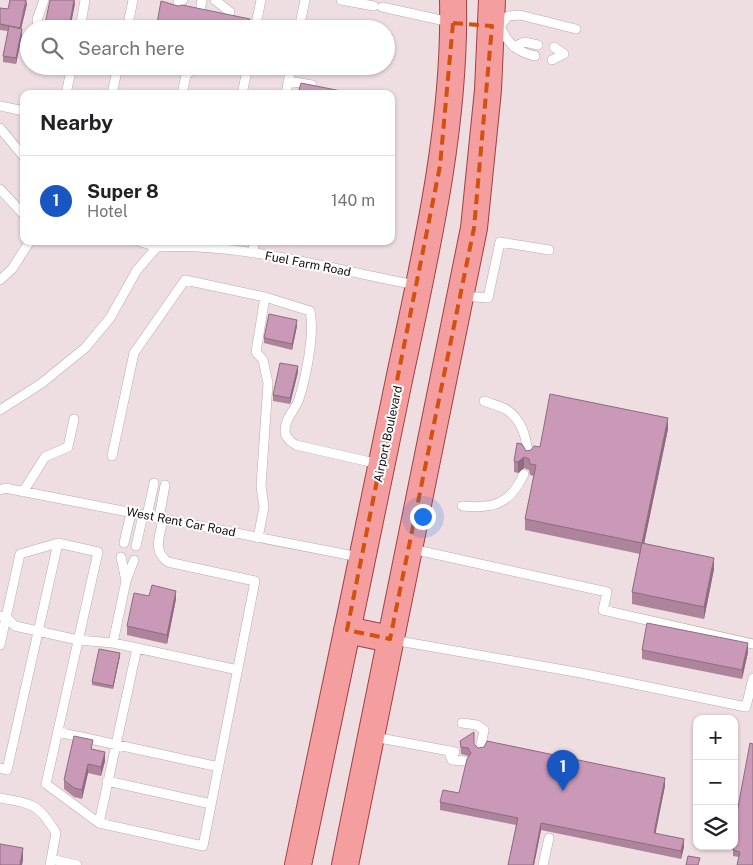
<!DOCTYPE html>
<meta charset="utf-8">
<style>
body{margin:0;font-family:"Public Sans",sans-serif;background:#f6f6f6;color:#202124}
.controls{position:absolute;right:15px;bottom:15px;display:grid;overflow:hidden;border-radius:10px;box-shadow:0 1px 4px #0004}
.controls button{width:45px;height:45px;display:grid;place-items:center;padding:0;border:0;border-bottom:1px solid #e0e0e0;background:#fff;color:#202124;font:25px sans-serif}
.you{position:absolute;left:422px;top:516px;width:18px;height:18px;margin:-12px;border:4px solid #fff;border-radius:50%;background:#1a73e8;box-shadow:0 0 0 8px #1a73e833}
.badge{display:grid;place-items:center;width:32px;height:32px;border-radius:50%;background:#1856c2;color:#fff;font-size:16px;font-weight:700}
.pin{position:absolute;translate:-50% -41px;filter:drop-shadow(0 1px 2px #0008)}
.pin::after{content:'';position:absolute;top:26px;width:18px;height:15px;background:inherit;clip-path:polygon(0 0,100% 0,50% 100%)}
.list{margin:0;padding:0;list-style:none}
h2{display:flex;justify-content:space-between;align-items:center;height:65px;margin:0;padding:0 20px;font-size:21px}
h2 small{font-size:16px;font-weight:400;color:#757577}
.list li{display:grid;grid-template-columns:32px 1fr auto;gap:15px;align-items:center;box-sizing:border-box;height:90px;padding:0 20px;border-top:1px solid #e0e0e0}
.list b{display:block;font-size:19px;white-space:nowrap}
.list p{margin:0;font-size:16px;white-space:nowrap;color:#757577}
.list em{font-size:16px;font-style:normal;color:#757577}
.icon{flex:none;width:28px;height:28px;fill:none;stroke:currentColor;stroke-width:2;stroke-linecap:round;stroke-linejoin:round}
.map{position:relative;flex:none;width:753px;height:865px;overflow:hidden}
.search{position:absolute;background:#fff;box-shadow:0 1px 4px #0004;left:20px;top:20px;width:375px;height:55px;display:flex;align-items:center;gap:12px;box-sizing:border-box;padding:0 18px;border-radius:28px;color:#757577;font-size:19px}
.panel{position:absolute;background:#fff;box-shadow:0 1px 4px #0004;left:20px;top:90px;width:375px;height:155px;border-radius:10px}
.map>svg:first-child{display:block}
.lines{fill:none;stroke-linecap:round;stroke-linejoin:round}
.lane-casing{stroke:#baaaad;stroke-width:10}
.primary-casing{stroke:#a04143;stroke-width:28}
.lane{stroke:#fff;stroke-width:9}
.primary{stroke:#f49e9f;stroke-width:26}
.wall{fill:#ae849d}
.shaded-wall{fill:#8d6b80}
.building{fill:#ca99b7;stroke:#8d6b80}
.marked{fill:none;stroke:#d3510c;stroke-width:4;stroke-dasharray:10 6;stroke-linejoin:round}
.labels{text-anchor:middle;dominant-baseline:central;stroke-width:4;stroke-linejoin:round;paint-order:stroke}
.street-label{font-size:12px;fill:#120d0e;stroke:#fff}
</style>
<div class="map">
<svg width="753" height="865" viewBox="0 0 753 865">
<rect width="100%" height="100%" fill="#eedde1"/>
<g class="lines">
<g class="lane-casing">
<path id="lane" d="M215,0L230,12
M341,0L374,6
M178,3L183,0
M201,6L202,0
M382,7L450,22
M500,26L508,16L520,15L576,29
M500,26C507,43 517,52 535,56
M38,29L37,20L44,0
M80,29L85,0
M127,29L133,0
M255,29L261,0
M299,29L305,0
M514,47L524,42L538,45
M554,47L564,54
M552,60L564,54
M186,75L198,66
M288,81L312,85
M66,94L72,66
M112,94L118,66
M182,94L188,66
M242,94L248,66
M286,94L291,66
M0,106L24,111
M0,128L24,157
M0,189L24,215
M138,241L157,247V241
M252,253L255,241
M0,280L12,269L30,241
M463,296L488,298L500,242L549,250
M484,401C491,404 501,406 507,410C522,420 527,439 528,456
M0,410L42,383L85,348L110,318L137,270L157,247C241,242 334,270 417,285
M112,456L134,353L185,280L265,297L310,311C315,333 306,377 299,399C295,411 285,417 285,431C285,438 291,442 296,445L379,464
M0,490L5,488L359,557
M23,492L45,457L68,447L74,419
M462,506C494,509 510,504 524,474
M147,516L154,483
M159,518L165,485
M258,538L264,507L261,486L268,383L263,360L256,352L265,297
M124,543L131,513
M136,546L143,515
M412,549L607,592L603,610L753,644
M121,557L126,581
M134,560L126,581L113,643L137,648L99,823L203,846L255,581L168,562C152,550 160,537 163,519
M0,616L6,617L15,626L78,640L113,643
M393,640L581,673L746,707L753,678
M0,645L20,554L58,543L98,552L46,784L99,823
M137,648L238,670
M462,723L477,725L484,730L480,750
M58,732L219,767
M374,737L455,752
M448,750L452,760L465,761
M0,768L7,770L58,543
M107,781L211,804
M0,798C33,804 38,803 56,833L50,865
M51,859L77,865
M543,865L549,838"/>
</g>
<g class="primary-casing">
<path id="primary" d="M347,630L390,639
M298,865C332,703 366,542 399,380C425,257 456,126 453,0
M345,865L474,228L488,90L492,0"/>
</g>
<use href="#lane" class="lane"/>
<use href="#primary" class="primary"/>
</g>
<path class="wall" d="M75,0L70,29H45V24Z
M27,4L21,29L22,35L16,64L3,62V56L8,31L0,30V8L8,9Z
M297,326L292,350L264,343V338Z
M298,372L290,404L273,401V395Z
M668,429L644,543L714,569L704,619L632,604V592L640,554L525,530V519L534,476L530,475L529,470L524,468L518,473L514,472V461L526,451L531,450L540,447Z
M149,596L176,599L167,644L127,635V626Z
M642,650L748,652L742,679L642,659Z
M120,656L113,689L92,685V682Z
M460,741L474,744L478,748L665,786L655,833L684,847L681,859L541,830L534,865H508L516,825L440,810V802L459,793L469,756H468L461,754Z
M753,744V865L739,857L733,856V850L737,829H735V823Z
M93,749L105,761L101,776L88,773L82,799L74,797L64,789V780Z"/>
<path class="shaded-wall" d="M27,0V4L20,33V28Z
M74,0L75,4L70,29H69Z
M22,29V35L16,64V58Z
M297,320V326L292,350V344Z
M298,366V372L290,404V398Z
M668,418V429L642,554V543Z
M524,457V468L518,473V462Z
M714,558V569L704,619V607Z
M176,591V599L167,644V635Z
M748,643V652L742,679V670Z
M120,653V656L113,689V686Z
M105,752V761L101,776V767Z
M88,764V773L82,799V790Z
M665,778V786L654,841V833Z
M541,823V830L534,865H533Z
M684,839V847L681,859V851Z
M23,848V860L22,865H20Z"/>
<path class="building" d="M10,0H26L20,28L0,24V8L8,9Z
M50,0H74L69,28L45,24Z
M161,1L178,6L182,5L250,19L249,28L250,29H156Z
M9,26L22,29L16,58L3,56Z
M301,83L351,93V94H298Z
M269,314L297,320L292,344L264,338Z
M280,363L298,366L290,398L273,395Z
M550,394L668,418L642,543L525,519L536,465L530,464L529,459L524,457L518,462L514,461L517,443L522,444L526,451L531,450L534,446L540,447Z
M642,543L714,558L704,607L632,592Z
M152,585L176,591L167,635L127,626L134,593L149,596Z
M647,623L748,643L742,670L642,650Z
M99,649L120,653L113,686L92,682Z
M474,732V744L478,748L484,747L487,741L665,778L654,833L684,839L681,851L541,823L533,865H508L518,818L440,802L443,790L459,793L467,759L471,753L468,748L461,747L460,741Z
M74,736L93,740L91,749L105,752L101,767L88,764L82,790L74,788L64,780Z
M750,743L753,744V865H737L740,852L733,850V846H734V842L738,823H735Z
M0,844L23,848L20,865H0Z
M688,856L700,858L698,865H686Z"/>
<path class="marked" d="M453,23L492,26L474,228L390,639L347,630L440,166Z"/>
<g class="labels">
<g class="street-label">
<text transform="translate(308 264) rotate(11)">Fuel Farm Road</text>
<text transform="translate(388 434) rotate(-78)">Airport Boulevard</text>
<text transform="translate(181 522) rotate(11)">West Rent Car Road</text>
</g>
</g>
</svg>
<div class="controls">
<button>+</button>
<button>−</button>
<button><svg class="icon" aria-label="layers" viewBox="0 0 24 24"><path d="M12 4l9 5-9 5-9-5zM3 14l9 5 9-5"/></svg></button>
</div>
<div class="you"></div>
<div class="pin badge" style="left:563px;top:791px">1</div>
<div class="search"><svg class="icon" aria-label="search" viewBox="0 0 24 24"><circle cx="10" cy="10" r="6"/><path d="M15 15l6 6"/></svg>Search here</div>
<section class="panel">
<h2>Nearby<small></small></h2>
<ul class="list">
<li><span class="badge">1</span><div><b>Super 8</b><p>Hotel</p></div><em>140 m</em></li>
</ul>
</section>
</div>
